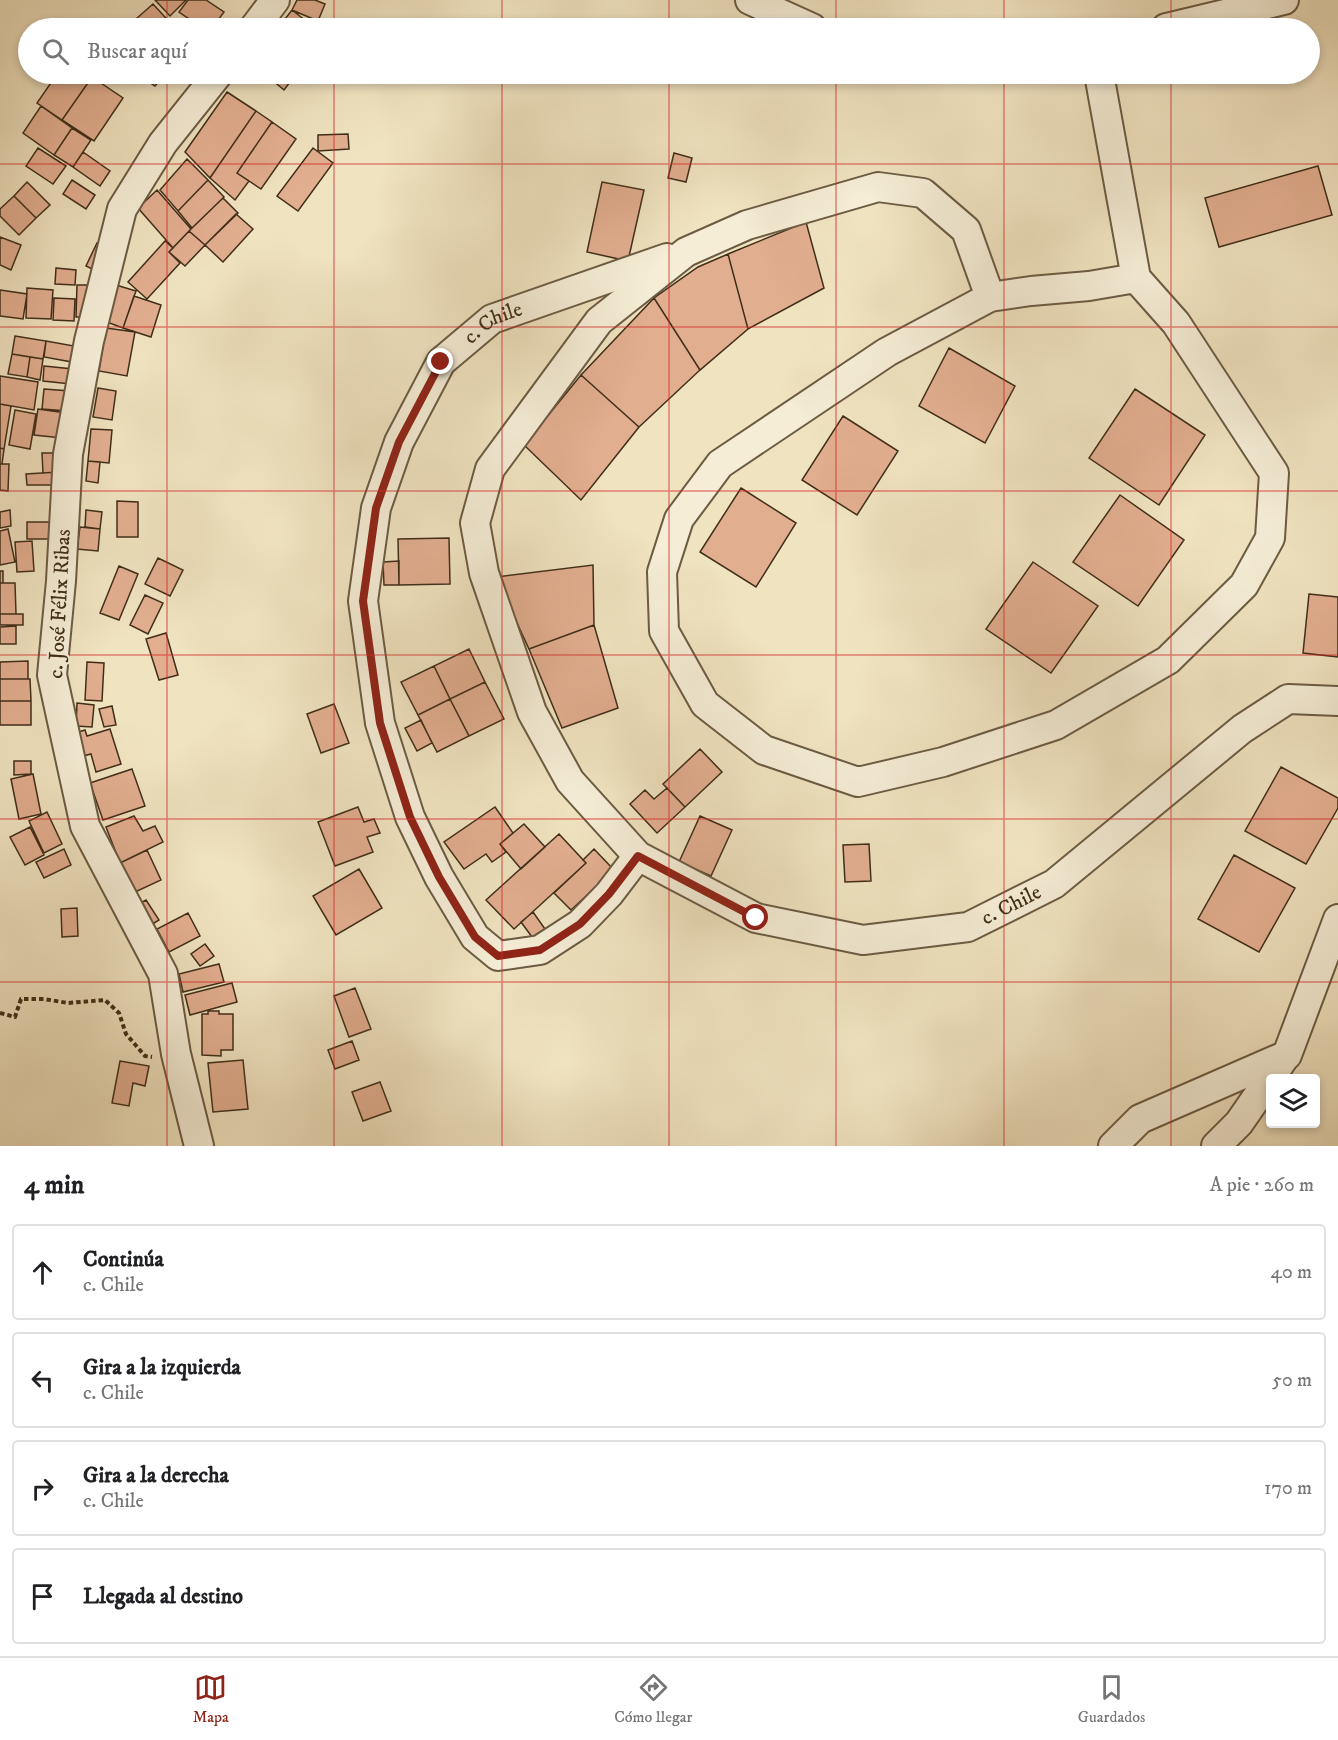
<!DOCTYPE html>
<html lang="es">
<meta charset="utf-8">
<style>
body{margin:0;font-family:"IM FELL DW Pica",serif;background:#f6f6f6;color:#202124}
.controls{position:absolute;right:18px;bottom:18px;display:grid;overflow:hidden;border-radius:6px;box-shadow:0 3px 9px #0003}
.controls button{width:54px;height:54px;display:grid;place-items:center;padding:0;border:0;border-bottom:2px solid #e0e0e0;background:#fff;color:#202124;font:30px sans-serif}
.stop{position:absolute;width:18px;height:18px;margin:-14px;border:4px solid #8f2418;border-radius:50%;background:#fff}
.stop.end{background:#8f2418;border-color:#fff;box-shadow:0 2px 6px #0008}
.list{margin:0;padding:0;list-style:none}
h2{display:flex;justify-content:space-between;align-items:center;height:78px;margin:0;padding:0 24px;font-size:26px}
h2 small{font-size:20px;font-weight:400;color:#757577}
.list li{display:grid;grid-template-columns:39px 1fr auto;gap:18px;align-items:center;box-sizing:border-box;height:96px;margin:0 12px 12px;padding:0 12px;border:2px solid #e0e0e0;border-radius:6px}
.list b{display:block;font-size:22px;white-space:nowrap}
.list p{margin:0;font-size:20px;white-space:nowrap;color:#757577}
.list em{font-size:20px;font-style:normal;color:#757577}
.icon{flex:none;width:33px;height:33px;fill:none;stroke:currentColor;stroke-width:2;stroke-linecap:round;stroke-linejoin:round}
.map{position:relative;flex:none;width:1338px;height:1146px;overflow:hidden}
.search{position:absolute;background:#fff;box-shadow:0 3px 9px #0003;left:18px;right:18px;top:18px;height:66px;display:flex;align-items:center;gap:15px;box-sizing:border-box;padding:0 21px;border-radius:33px;color:#757577;font-size:22px}
.sheet{height:510px;background:#fff}
nav{display:flex;justify-content:space-around;align-items:center;box-sizing:border-box;height:84px;border-top:2px solid #e0e0e0;background:#fff;font-size:16px;color:#757577}
nav a{display:grid;justify-items:center;gap:3px}
nav .on{color:#8f2418}
.map>svg:first-child{display:block}
.building{fill:#e2ae90;stroke:#402e19;stroke-width:1.5}
.lines{fill:none;stroke-linecap:round;stroke-linejoin:round}
.minor-casing{stroke:#6c5b43;stroke-width:32}
.path{stroke:#402e19;stroke-width:4;stroke-dasharray:4.5 3;stroke-linecap:butt}
.minor{stroke:#f5edd6;stroke-width:28}
.route{stroke:#8f2418;stroke-width:8}
.grid{fill:none;stroke:#d62828;stroke-width:1.5;stroke-opacity:0.55}
.labels{text-anchor:middle;dominant-baseline:central;stroke-width:4.5;stroke-linejoin:round;paint-order:stroke}
.street-label{font-size:21px;fill:#402e19;stroke:#f5edd6}
</style>
<div class="map">
<svg width="1338" height="1146" viewBox="0 0 1338 1146">
<rect width="100%" height="100%" fill="#f0e3c0"/>
<filter id="stains"><feTurbulence type="fractalNoise" baseFrequency=".00333" numOctaves="4"/><feColorMatrix values="0 0 0 0 .2 0 0 0 0 .09 0 0 0 0 .02 0 0 0 .5 -.17"/></filter>
<radialGradient id="worn" r=".72"><stop offset=".6" stop-color="#630" stop-opacity="0"/><stop offset="1" stop-color="#630" stop-opacity=".3"/></radialGradient>
<path class="building" d="M155,0H186L170,16Z
M188,0H206L224,12L213,27L209,24L206,28H202L179,12Z
M297,0H315L325,4L318,21L292,10Z
M153,4L175,28H130L128,26Z
M292,10L315,28H278Z
M188,18L202,28H180Z
M57,74H87L92,77L62,120L37,103Z
M124,74H147L140,81L132,74L129,78Z
M151,74H165L155,86L146,80Z
M268,74H296L284,90L266,75Z
M92,77L123,98L94,141L62,120Z
M227,92L256,111L210,178L185,152Z
M41,106L72,128L54,155L23,133Z
M256,111L272,122L237,173L249,181L235,200L210,178Z
M272,122L296,139L261,189L237,173Z
M72,128L91,140L73,167L54,155Z
M348,134L349,149L318,151V135Z
M38,148L66,166L53,184L26,166Z
M313,148L333,163L298,211L277,196Z
M83,152L110,171L100,186L73,167Z
M674,153L692,158L686,182L668,178Z
M187,159L208,180L178,211L160,190Z
M1318,166L1332,215L1219,247L1205,198Z
M72,180L95,195L86,209L63,194Z
M208,180L224,197L192,228L178,211Z
M27,182L50,205L36,218L14,196Z
M602,182L644,190L628,261L587,252Z
M157,190L191,229L173,248L138,208Z
M14,196L36,218L19,235L0,216V209Z
M223,198L238,213L205,245L189,231Z
M236,214L253,229L223,262L205,245Z
M806,222L824,288L748,329L728,254Z
M189,231L205,245L185,266L169,252Z
M0,237L21,245L11,270L0,265Z
M165,241L173,248L169,252L180,263L147,299L128,282Z
M97,243L109,248L98,272L86,266Z
M728,254L748,329L700,370L654,298L698,267Z
M56,268L76,270L75,285L55,284Z
M77,285H92L91,317H76Z
M116,285L136,291L123,328L104,321Z
M27,288L53,290L51,319L26,318Z
M0,290L27,294L23,319L0,316Z
M134,296L161,305L151,337L123,328Z
M54,298L75,299L74,321L53,320Z
M654,298L700,370L639,427L581,375Z
M106,328L135,332L127,376L99,371Z
M15,336L46,341L43,359L12,354Z
M46,341L74,346L72,362L44,357Z
M949,348L1015,386L985,443L919,406Z
M12,354L30,357L27,377L8,374Z
M30,357L43,359L40,380L27,377Z
M44,366L73,369L71,384L43,381Z
M581,375L639,427L581,500L524,445Z
M0,376L38,382L34,410L0,404Z
M98,388L116,391L112,420L93,417Z
M44,389L70,391L68,411L42,409Z
M1135,389L1205,435L1159,505L1089,458Z
M0,404L11,406L4,449L0,448Z
M38,409L66,413L62,438L34,435Z
M15,410L36,414L30,449L9,445Z
M843,416L898,451L857,515L802,480Z
M91,429L112,430L109,463L88,461Z
M0,448L4,449L2,464H0Z
M42,453H57L58,472L43,473Z
M88,461L100,462L98,483L86,481Z
M0,464H9L8,491L0,490Z
M58,472V485H27L26,474Z
M741,488L796,523L756,587L700,552Z
M1120,495L1184,540L1138,606L1073,562Z
M117,501L138,502V537H117Z
M10,510L11,526L0,528V512Z
M86,510L102,512L100,529L85,527Z
M27,522H51V539H27Z
M80,527L100,529L98,551L77,549Z
M8,529L15,562L0,565V531Z
M449,538L450,584L399,585L398,539Z
M32,541L34,571L17,572L15,542Z
M158,558L183,570L170,596L145,584Z
M399,561V585H384L383,562Z
M1033,562L1098,606L1051,673L986,629Z
M593,565L594,625L529,649L496,577Z
M119,566L138,574L119,620L100,613Z
M0,571H3V583H0Z
M0,583H15L16,614H0Z
M1309,594L1338,597V657L1303,653Z
M145,595L163,603L148,634L130,625Z
M0,614H23V625H0Z
M594,625L618,708L562,728L529,649Z
M16,626V644H0V627Z
M166,633L178,675L159,680L146,639Z
M469,649L485,682L450,699L434,666Z
M28,661V679H0V662Z
M87,662L104,663L102,701L85,700Z
M434,666L450,699L418,715L401,682Z
M0,679H30L31,701H0Z
M485,682L504,719L469,736L450,699Z
M450,699L469,736L437,752L418,715Z
M0,701H31V725H0Z
M77,703L94,705L92,727L76,726Z
M334,704L349,743L321,753L307,714Z
M112,706L116,725L104,727L99,709Z
M421,720L432,743L417,751L405,728Z
M110,729L121,764L96,772L91,754L83,756L75,733L85,730L87,736Z
M700,749L722,772L685,807L663,784Z
M14,761H31V774L14,775Z
M1281,767L1338,798V808L1306,864L1245,831Z
M132,769L145,806L103,820L90,783Z
M33,774L41,814L19,819L11,779Z
M667,788L685,807L657,833L630,804L645,790L654,799Z
M358,807L364,822L374,819L380,833L367,837L373,852L335,866L318,822Z
M495,807L513,833L500,844L506,852L492,862L486,854L464,869L444,842Z
M47,812L62,844L44,853L29,821Z
M134,816L143,831L155,826L163,842L120,863L106,827Z
M700,816L732,830L711,876L679,862Z
M524,824L545,847L521,869L500,844Z
M30,827L44,855L25,865L10,837Z
M559,834L586,863L514,929L486,900Z
M869,844L871,881L845,882L843,845Z
M64,849L71,865L44,878L36,862Z
M594,849L614,870L571,910L554,893L586,863L583,860Z
M147,850L161,880L133,893L120,863Z
M1234,855L1295,888L1259,952L1198,919Z
M359,869L382,908L336,935L313,896Z
M146,900L159,920L151,925L137,905Z
M77,908L78,936L62,937L61,909Z
M533,912L545,929L532,937L521,922Z
M188,913L200,936L169,952L157,929Z
M205,944L214,956L200,966L191,954Z
M219,964L224,982L183,992L179,974Z
M232,983L237,1002L190,1015L185,995Z
M355,988L371,1029L349,1037L334,996Z
M208,1011H219V1014H233V1050H221V1056L202,1055V1014H208Z
M352,1041L359,1060L335,1069L328,1050Z
M243,1060L248,1109L213,1112L208,1063Z
M120,1061L149,1066L145,1086L133,1083L129,1106L112,1103Z
M380,1082L391,1111L363,1121L352,1092Z"/>
<g class="lines">
<g class="minor-casing">
<g id="minor">
<path d="M750,0L812,28"/>
<path d="M254,28L275,0"/>
<path d="M1166,28L1284,0"/>
<path d="M1099,74L1136,278L1176,323L1274,473L1270,538L1244,585L1168,660L1056,725L943,762L858,782L764,750L705,704L664,631L662,572L679,519L720,464L887,352L990,297L1031,291L1089,286L1136,278"/>
<path id="s1" d="M990,297L966,230L923,193L878,187L747,225L686,252L599,321L490,469L475,523L484,573L532,712L570,781L638,856L756,918L863,940L968,927L1054,884L1242,729L1288,699L1338,701"/>
<path id="s2" d="M638,856L609,894L580,924L540,950L498,956L475,937L439,877L410,817L380,723L363,601L376,508L399,442L441,362L492,319L667,258"/>
<path d="M199,1146L176,1054L163,974L85,826L52,675L61,581L68,454L89,341L122,209L163,143L218,74"/>
<path d="M1113,1146L1140,1119L1287,1055L1338,919"/>
<path d="M1216,1146L1239,1123L1286,1055"/>
</g>
</g>
<path class="path" d="M0,1013L15,1017L21,999H44L68,1003L105,1000L119,1013L126,1034L145,1056L152,1057"/>
<use href="#minor" class="minor"/>
</g>
<g class="lines">
<path class="route" d="M441,362L399,442L376,508L363,601L380,723L410,817L439,877L475,937L498,956L540,950L580,924L609,894L638,856L756,918"/>
</g>
<path class="grid" d="M167,0V28M334,0V28M502,0V28M669,0V28M836,0V28M1004,0V28M1171,0V28M167,74V1146M334,74V1146M502,74V1146M669,74V1146M836,74V1146M1004,74V1146M1171,74V1146M0,164H1338M0,327H1338M0,491H1338M0,655H1338M0,819H1338M0,982H1338"/>
<g class="labels">
<g class="street-label">
<text stroke="none"><textPath href="#s2" startOffset="888">c. Chile</textPath></text>
<text transform="translate(60 604) rotate(-87)">c. José Félix Ribas</text>
<text stroke="none"><textPath href="#s1" startOffset="1502">c. Chile</textPath></text>
</g>
</g>
<rect width="100%" height="100%" filter="url(#stains)"/>
<rect width="100%" height="100%" fill="url(#worn)"/>
</svg>
<div class="controls">
<button><svg class="icon" aria-label="layers" viewBox="0 0 24 24"><path d="M12 4l9 5-9 5-9-5zM3 14l9 5 9-5"/></svg></button>
</div>
<div class="stop" style="left:756px;top:918px"></div>
<div class="stop end" style="left:441px;top:362px"></div>
<div class="search"><svg class="icon" aria-label="search" viewBox="0 0 24 24"><circle cx="10" cy="10" r="6"/><path d="M15 15l6 6"/></svg>Buscar aquí</div>
</div>
<section class="sheet">
<h2>4 min<small>A pie · 260 m</small></h2>
<ul class="list">
<li><svg class="icon" aria-label="ahead" viewBox="0 0 24 24"><path d="M12 20V5M6 11l6-6 6 6"/></svg><div><b>Continúa</b><p>c. Chile</p></div><em>40 m</em></li>
<li><svg class="icon" aria-label="left" viewBox="0 0 24 24"><path d="M17 20v-9H6M10 6l-5 5 5 5"/></svg><div><b>Gira a la izquierda</b><p>c. Chile</p></div><em>50 m</em></li>
<li><svg class="icon" aria-label="right" viewBox="0 0 24 24"><path d="M7 20v-9h11M14 6l5 5-5 5"/></svg><div><b>Gira a la derecha</b><p>c. Chile</p></div><em>170 m</em></li>
<li><svg class="icon" aria-label="arrive" viewBox="0 0 24 24"><path d="M6 21V4h12l-3 4 3 4H6"/></svg><div><b>Llegada al destino</b></div></li>
</ul>
</section>
<nav>
<a class="on"><svg class="icon" aria-label="map" viewBox="0 0 24 24"><path d="M3 6l6-2 6 2 6-2v14l-6 2-6-2-6 2zM9 4v14M15 6v14"/></svg>Mapa</a>
<a><svg class="icon" aria-label="directions" viewBox="0 0 24 24"><path d="M12 3l9 9-9 9-9-9zM9 14v-3h6M13 9l2 2-2 2"/></svg>Cómo llegar</a>
<a><svg class="icon" aria-label="saved" viewBox="0 0 24 24"><path d="M7 4h10v16l-5-4-5 4z"/></svg>Guardados</a>
</nav>
